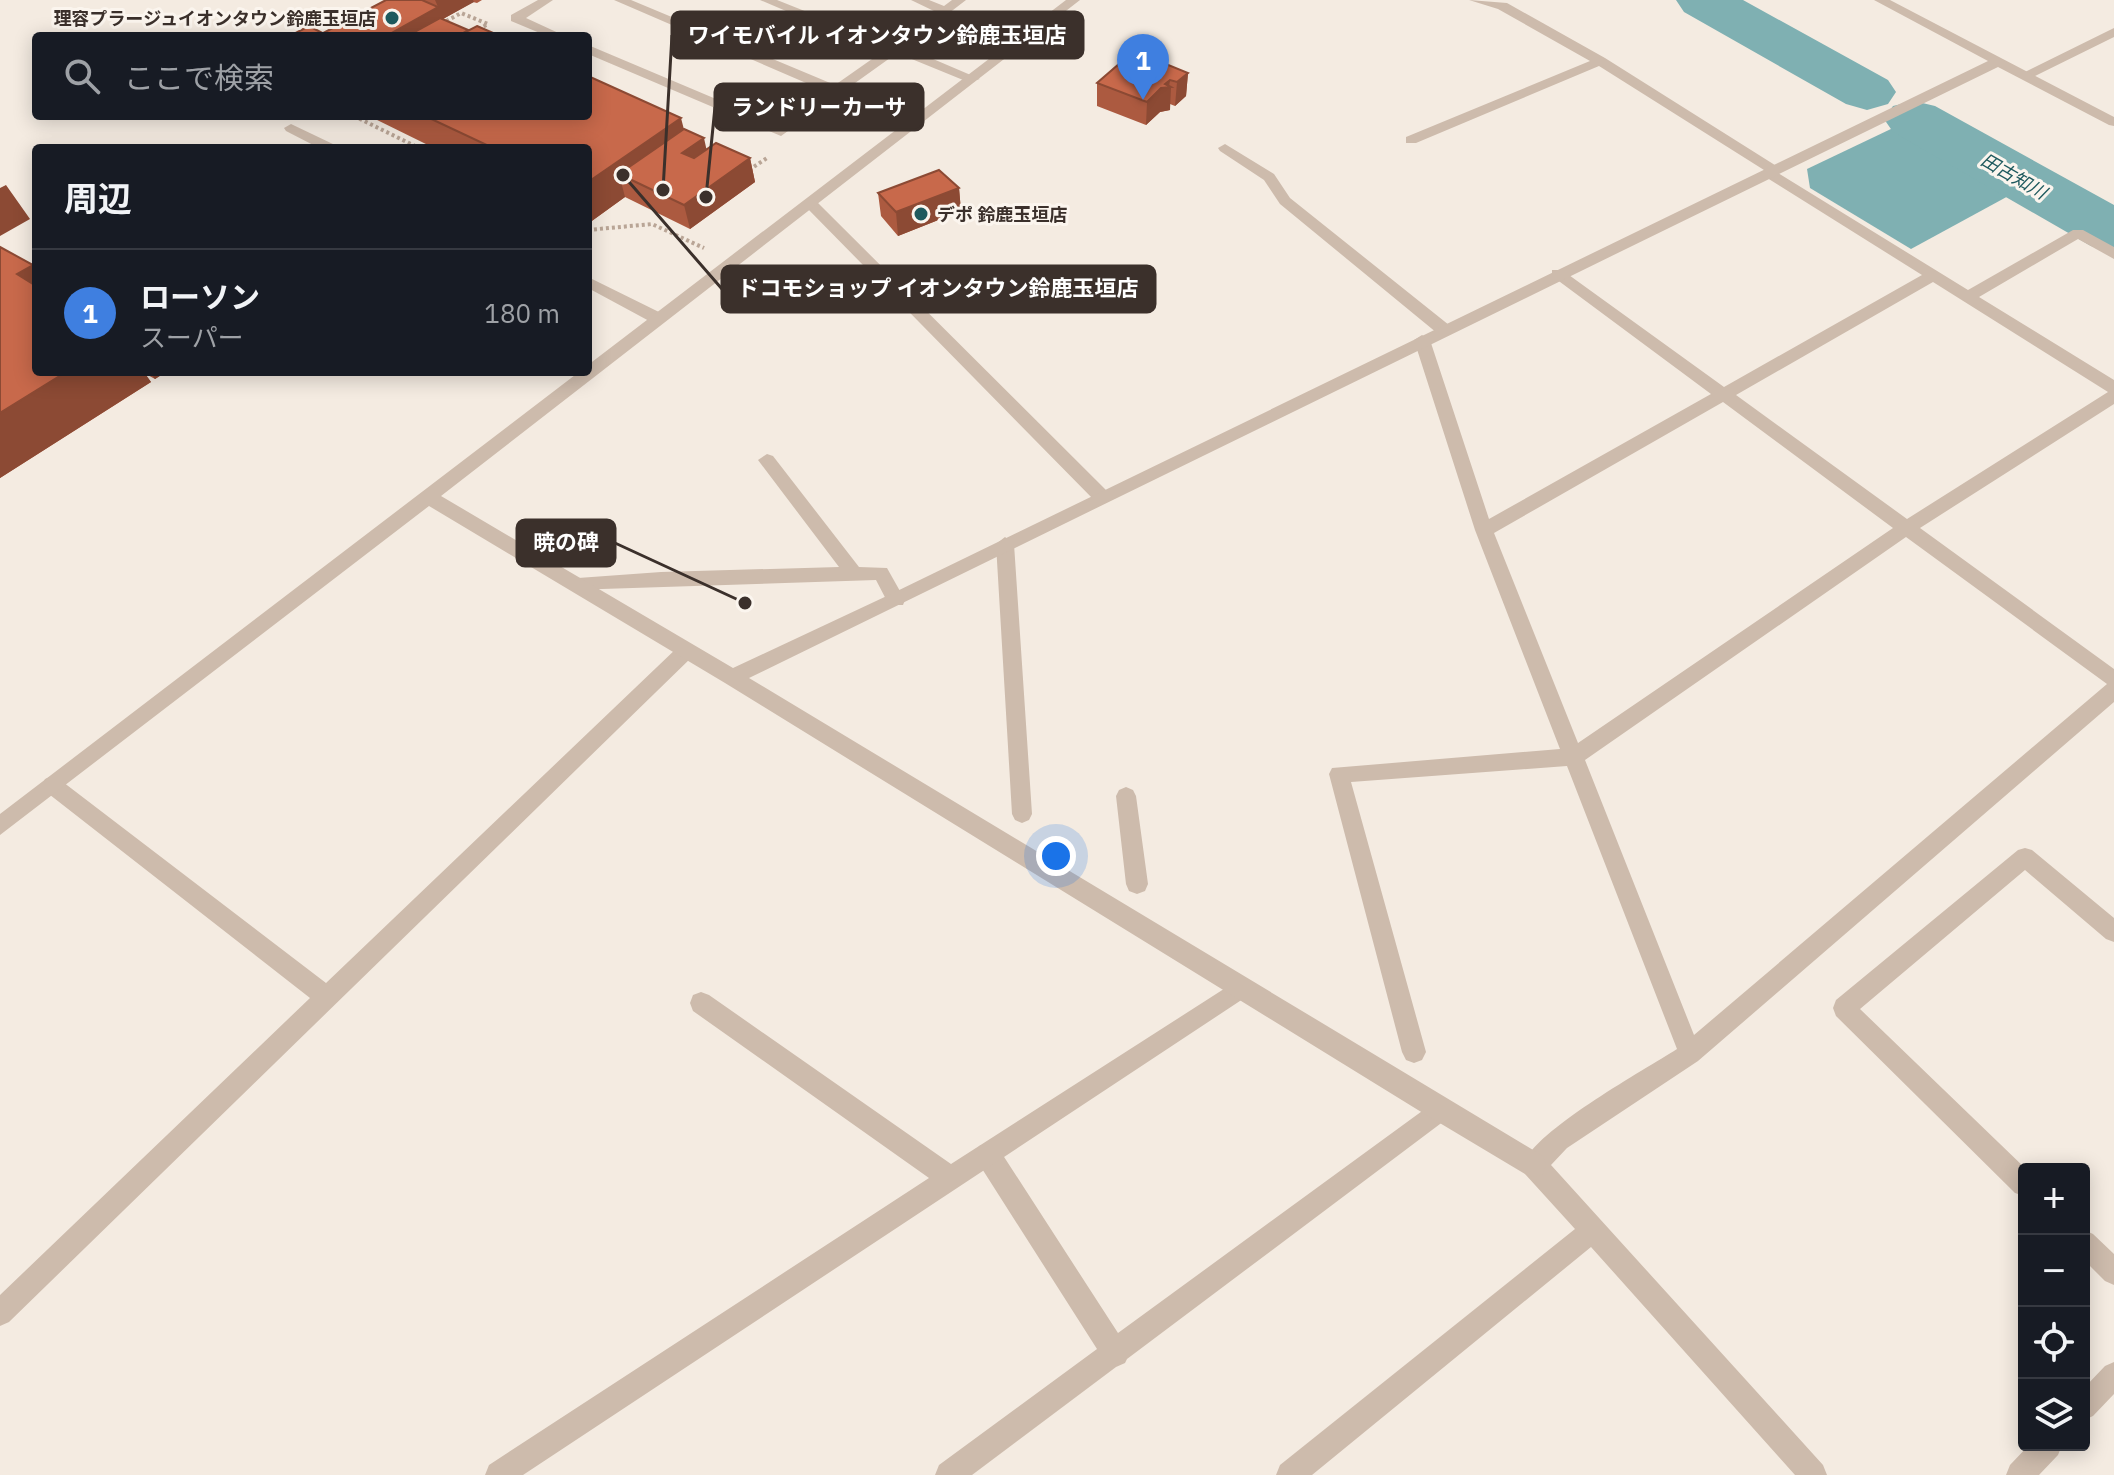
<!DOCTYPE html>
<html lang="ja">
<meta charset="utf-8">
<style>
body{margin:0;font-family:"IBM Plex Sans","Noto Sans JP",sans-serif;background:#242831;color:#f1f3f6}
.controls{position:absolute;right:24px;bottom:24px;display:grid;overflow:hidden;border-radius:8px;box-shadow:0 4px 20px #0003}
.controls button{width:72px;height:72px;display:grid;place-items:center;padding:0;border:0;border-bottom:2px solid #363941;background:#171b24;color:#f1f3f6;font:40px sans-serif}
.you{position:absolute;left:1056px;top:856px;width:28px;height:28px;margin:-20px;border:6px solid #fff;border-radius:50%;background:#1a73e8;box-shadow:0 0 0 12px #1a73e833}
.badge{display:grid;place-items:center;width:52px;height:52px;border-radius:50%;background:#0f766e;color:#fff;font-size:26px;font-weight:700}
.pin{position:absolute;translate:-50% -66px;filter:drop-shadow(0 2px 4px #0008)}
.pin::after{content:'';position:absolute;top:42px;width:28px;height:24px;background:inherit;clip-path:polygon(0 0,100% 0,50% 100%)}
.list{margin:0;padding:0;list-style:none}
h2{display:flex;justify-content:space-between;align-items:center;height:104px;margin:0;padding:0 32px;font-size:34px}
h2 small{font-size:26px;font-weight:400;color:#9ea1a6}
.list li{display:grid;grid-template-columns:52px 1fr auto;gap:24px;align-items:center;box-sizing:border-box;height:128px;padding:0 32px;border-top:2px solid #363941}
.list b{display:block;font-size:30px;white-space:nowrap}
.list p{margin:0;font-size:26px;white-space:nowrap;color:#9ea1a6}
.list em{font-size:26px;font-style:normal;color:#9ea1a6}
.icon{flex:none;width:44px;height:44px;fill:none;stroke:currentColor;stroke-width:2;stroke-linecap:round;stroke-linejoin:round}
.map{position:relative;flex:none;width:2114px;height:1475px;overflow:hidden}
.search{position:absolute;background:#171b24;box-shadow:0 4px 20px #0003;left:32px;top:32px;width:560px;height:88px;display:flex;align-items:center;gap:20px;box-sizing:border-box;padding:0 28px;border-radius:8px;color:#9ea1a6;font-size:30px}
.panel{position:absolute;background:#171b24;box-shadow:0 4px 20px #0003;left:32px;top:144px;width:560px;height:232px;border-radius:8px}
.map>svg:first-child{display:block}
.water{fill:#7fb0b2}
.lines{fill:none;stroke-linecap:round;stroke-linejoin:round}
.river{fill:#7fb0b2;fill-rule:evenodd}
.path{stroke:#b9a596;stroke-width:4;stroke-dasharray:3 3;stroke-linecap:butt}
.service{fill:#cdbbac;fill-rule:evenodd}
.minor{fill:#cdbbac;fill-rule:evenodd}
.tertiary{fill:#cdbbac;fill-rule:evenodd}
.wall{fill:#ac5a40}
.shaded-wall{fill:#8c4a34}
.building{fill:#c8694b;stroke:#8c4a34;stroke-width:2}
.poi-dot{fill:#1f5a5e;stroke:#fbf5ee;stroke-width:3}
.labels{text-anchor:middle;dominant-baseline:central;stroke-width:6;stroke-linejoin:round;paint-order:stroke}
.far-poi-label{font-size:18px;font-weight:bold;fill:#3b302b;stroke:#fbf5ee;text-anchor:end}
.far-water-label{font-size:18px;font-style:italic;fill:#1f5a5e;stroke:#fbf5ee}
.leader{fill:none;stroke:#3b302b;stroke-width:3}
.callout-dot{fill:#3b302b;stroke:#fbf5ee;stroke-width:3}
.callout{fill:#3b302b;stroke:#3b302b;stroke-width:3}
.callout-label{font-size:22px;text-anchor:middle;font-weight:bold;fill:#fff}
</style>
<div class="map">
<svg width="2114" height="1475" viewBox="0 0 2114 1475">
<rect width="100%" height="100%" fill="#f4ebe1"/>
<path class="water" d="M1893,128L2012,194L1911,249L1810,188L1807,169Z"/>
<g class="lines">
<path class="river" d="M1676,0H1743L1888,80L1896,92L1888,104L1867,110L1846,104L1684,12Z
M1914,101L1935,106L2114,205V252L2091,246L1893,132L1884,119L1893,106Z"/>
<path class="path" d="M441,24L461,13L488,24L466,36
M354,116L419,148
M749,170L767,158
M588,230L652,224L704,248"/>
<path class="service" d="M538,0H553L526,18L565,36H547L511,21V15Z
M614,0H631L835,85L882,52L760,0H777L890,45L936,12L911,0H929L944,6L952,0H966L905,47L980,79L968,82L897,53L781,136L588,54V45L780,126L827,92Z
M291,124L335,145L337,148H319L286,131L284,128Z
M588,277L663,314L665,318L657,323L651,322L588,288Z
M1005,537L1014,544L1032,814L1029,820L1022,823L1015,820L1012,814L996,544Z
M1126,787L1133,790L1136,796L1148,884L1145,891L1137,894L1129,891L1126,884L1116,796L1119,790Z
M1440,1098L1448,1102L1452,1110L1448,1118L1127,1359L1125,1363L1116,1367L972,1475H935L939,1465L1097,1349L979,1164L976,1155L979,1146L988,1143L997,1146L1118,1333Z"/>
<path class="minor" d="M1469,0L1507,3L1605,58L1778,167V173L1968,290L2073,230H2083L2114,247V259L2078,239L1979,297L2114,380V404L1920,528L2114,669V702L1698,1061L1567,1148L1551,1165L1823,1465L1827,1475H1795L1591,1247L1312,1475H1276L1280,1465L1575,1229L1525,1174L1522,1165C1537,1129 1641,1072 1677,1049L1567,766L1351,782L1426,1052L1422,1060L1414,1063L1406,1060L1402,1052L1329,774L1332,768L1560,749L1475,530L1414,340L1422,335L1430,340L1489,519L1711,394L1552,276V270H1562L1724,387L1922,275L1764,176V170L1599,66L1416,143H1406V137L1590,61L1498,9ZM1933,282L2108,392L1907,519L1736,395ZM1723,402L1893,528L1578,743L1494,533ZM1906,537L2107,684L1694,1035L1585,760Z
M2114,28V37L2029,79L2017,76Z
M1225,144L1274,174L1290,198L1449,325V333H1437L1280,204L1264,180L1220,151L1218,148Z
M811,200L816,201L1107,491L1110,496L1107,501H1095L806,207V201Z
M767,454L773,456L859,567L887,568L905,600L903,605H889L876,580L571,590L569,585L571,580L578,578L661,572L839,567L761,464L758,460Z
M686,643L693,646L696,651L693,656L9,1322L0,1326V1295L310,998L45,791L42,785L45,779L52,776L59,779L326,983L679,646Z
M2025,848L2032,850L2114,918V942L2106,939L2025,870L1860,1009L2026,1169L2024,1196L2015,1193L1836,1016L1833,1008L1836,1000L2018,850Z
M1241,978L1249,981L1252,988L1249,995L523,1475H485L489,1465L929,1178L693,1011L690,1003L693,995L701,992L709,995L951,1164Z
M2084,1230L2093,1234L2114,1254V1285L2105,1281L2084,1260Z
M2114,1362V1394L2093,1416L2084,1420V1388L2105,1366Z
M2029,1445H2062L2058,1455L2039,1475H2006L2010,1465Z"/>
<path class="tertiary" d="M1066,0H1080L441,496L733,668L891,594L1988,61L1874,0H1890L2114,117V126L2109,125L1998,67L749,678L1543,1156L1546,1165L1543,1174L1534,1177L1525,1174L1418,1110L725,683L429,506L0,835V814L579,372H588V365Z"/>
</g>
<path class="wall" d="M386,0H482L477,3L473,2L443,19L468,30L500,36L323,33Z
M1188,73L1186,96L1175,106L1170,104V110L1160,112L1146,125L1097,106V83Z
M369,116H588L684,129L707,149L750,158L755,182L690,229L625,197L589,223L588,222V148H434Z
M959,188L961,211L898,236L881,216L878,193Z
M0,247L33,265L36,269V372H166L155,379L144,373L151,382L0,478Z"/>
<path class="shaded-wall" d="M435,0H473L474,2L412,36H386L438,7Z
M1188,73L1186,96L1175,106L1177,82Z
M1170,80L1169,87H1171L1170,110L1160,112L1146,125L1147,102Z
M681,118L689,149L704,138L709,161L619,174L625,197L589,223L588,219V182Z
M750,158L755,182L690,229L684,205Z
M6,185L30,219L0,236V188Z
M959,188L961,211L898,236L896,212Z
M33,265L36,269V300L17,274Z
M66,372H144L151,382L0,478V413Z
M150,372H166L155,379Z"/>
<path class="building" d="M386,0H422L438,7L386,36H328L323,33Z
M440,18L468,30L458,36H407Z
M309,26L328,36H290Z
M477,26L500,36H458Z
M1134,51L1188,73L1177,82L1170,80L1165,84L1171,87L1161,88L1147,102L1097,83Z
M588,76L681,118L588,182V148H493L425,116H588Z
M684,129L704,138L682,153L694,158L716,143L750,158L684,205L619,174Z
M939,170L959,188L896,212L878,193Z
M0,247L33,265L17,274L36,286V372H66L0,413Z"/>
<g class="poi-dot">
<circle cx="392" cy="18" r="8"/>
<circle cx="921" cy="214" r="8"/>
</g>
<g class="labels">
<g class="far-poi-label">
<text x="376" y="18">理容プラージュイオンタウン鈴鹿玉垣店</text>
<text x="937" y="214" text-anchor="start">デポ 鈴鹿玉垣店</text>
</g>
<g class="far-water-label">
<text transform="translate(2014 176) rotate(30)">田古知川</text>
</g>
</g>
<path class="leader" d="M663 190L672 35M706 197L715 107M623 175L722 289M745 603L615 543"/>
<g class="callout-dot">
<circle cx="663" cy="190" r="8"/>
<circle cx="706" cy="197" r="8"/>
<circle cx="623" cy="175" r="8"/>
<circle cx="745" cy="603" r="8"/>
</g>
<g class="callout">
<rect x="672" y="12" width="411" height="46" rx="8"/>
<rect x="715" y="84" width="208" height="46" rx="8"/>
<rect x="722" y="266" width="433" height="46" rx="8"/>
<rect x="517" y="520" width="98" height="46" rx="8"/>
</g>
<g class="callout-label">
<text x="877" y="43">ワイモバイル イオンタウン鈴鹿玉垣店</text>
<text x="819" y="115">ランドリーカーサ</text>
<text x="938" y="296">ドコモショップ イオンタウン鈴鹿玉垣店</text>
<text x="566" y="550">暁の碑</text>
</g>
</svg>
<div class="controls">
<button>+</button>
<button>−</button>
<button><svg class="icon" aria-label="locate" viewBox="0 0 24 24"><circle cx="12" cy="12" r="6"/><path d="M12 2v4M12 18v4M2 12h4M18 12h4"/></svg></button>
<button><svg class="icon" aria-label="layers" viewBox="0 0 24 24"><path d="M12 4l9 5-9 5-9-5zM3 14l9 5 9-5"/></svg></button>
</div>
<div class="you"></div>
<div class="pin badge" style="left:1143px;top:100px;background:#3f7fe0">1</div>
<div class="search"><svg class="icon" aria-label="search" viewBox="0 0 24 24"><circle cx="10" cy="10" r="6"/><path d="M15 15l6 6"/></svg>ここで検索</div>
<section class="panel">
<h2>周辺<small></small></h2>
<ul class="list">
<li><span class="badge" style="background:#3f7fe0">1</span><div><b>ローソン</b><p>スーパー</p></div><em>180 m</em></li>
</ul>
</section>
</div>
